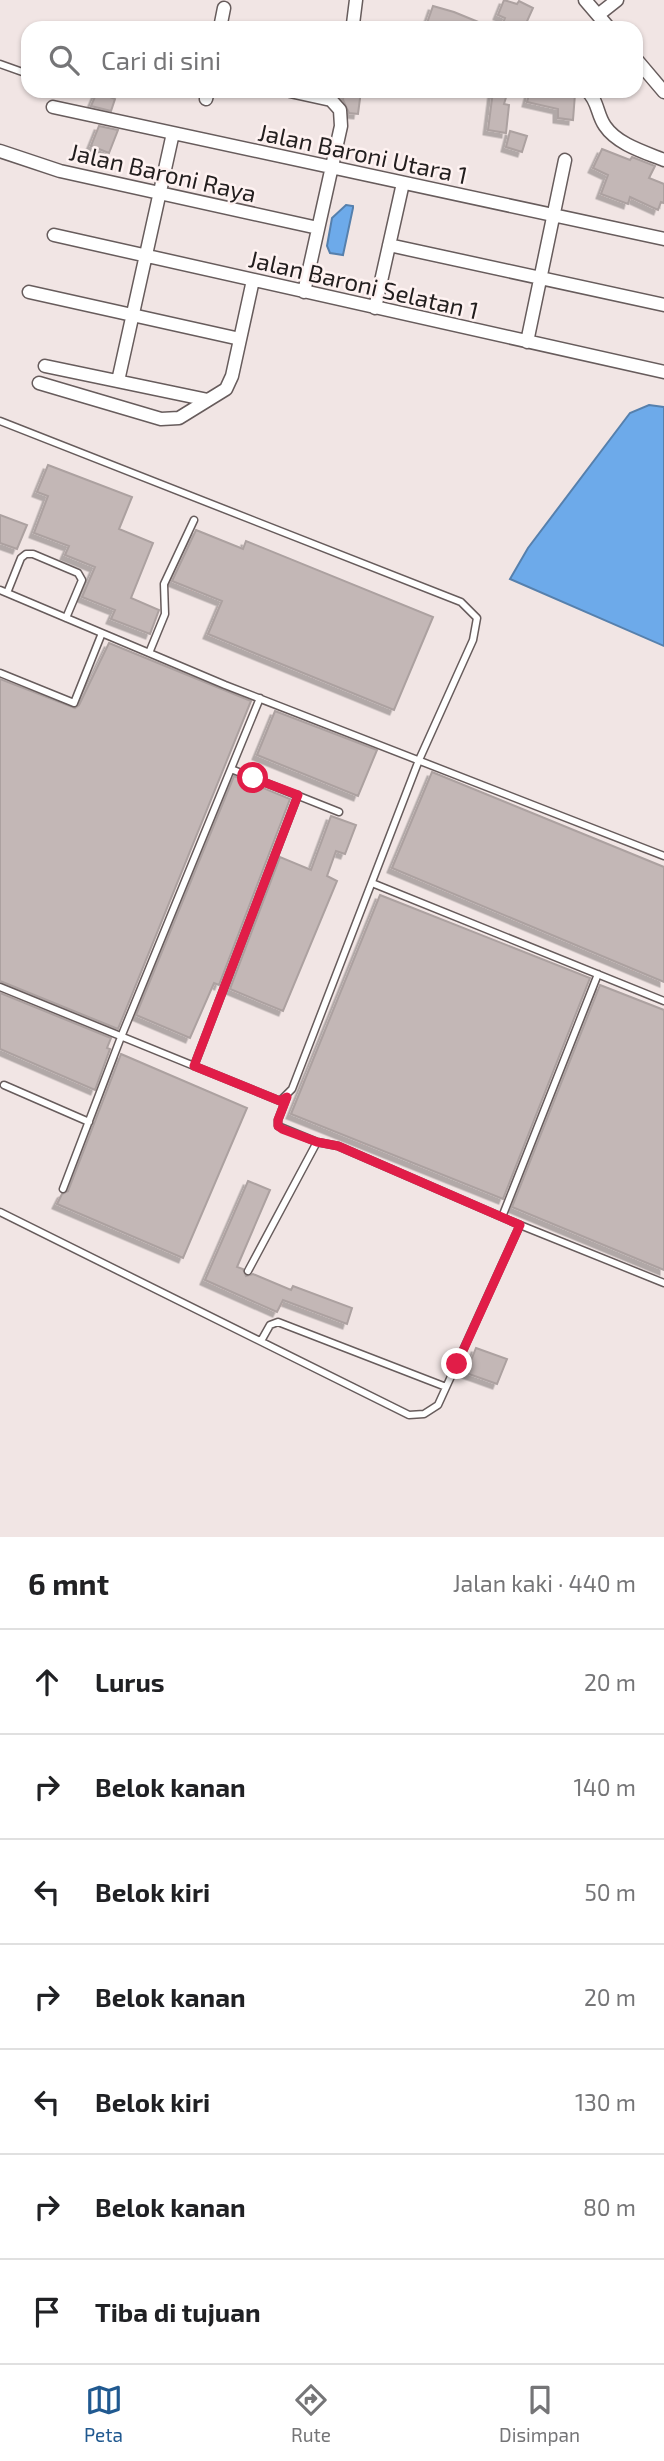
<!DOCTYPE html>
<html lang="id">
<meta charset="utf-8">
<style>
body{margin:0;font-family:"Exo 2",sans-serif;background:#f6f6f6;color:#202124}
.stop{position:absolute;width:21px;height:21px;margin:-16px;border:5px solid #e11d48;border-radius:50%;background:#fff}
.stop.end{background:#e11d48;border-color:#fff;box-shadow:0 2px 7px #0008}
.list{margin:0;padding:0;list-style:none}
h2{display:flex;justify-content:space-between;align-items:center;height:91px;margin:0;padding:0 28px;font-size:30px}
h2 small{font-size:23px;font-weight:400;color:#757577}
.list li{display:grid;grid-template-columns:46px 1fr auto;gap:21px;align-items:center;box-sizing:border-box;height:105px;padding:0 28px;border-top:2px solid #e0e0e0}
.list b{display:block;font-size:26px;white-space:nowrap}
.list em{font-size:23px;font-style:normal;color:#757577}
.icon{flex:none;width:38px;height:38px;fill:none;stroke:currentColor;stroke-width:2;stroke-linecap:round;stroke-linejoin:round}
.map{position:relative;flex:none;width:664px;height:1537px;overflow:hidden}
.search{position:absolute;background:#fff;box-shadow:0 2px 5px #0004;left:21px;right:21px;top:21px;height:77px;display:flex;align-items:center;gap:18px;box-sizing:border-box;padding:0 24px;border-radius:21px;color:#757577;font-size:26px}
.sheet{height:826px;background:#fff}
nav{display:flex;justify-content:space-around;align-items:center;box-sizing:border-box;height:98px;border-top:2px solid #e0e0e0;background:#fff;font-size:19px;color:#757577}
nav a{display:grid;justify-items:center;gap:4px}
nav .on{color:#205990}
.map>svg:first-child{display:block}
.water{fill:#6daaea;stroke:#5680ad;stroke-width:2}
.building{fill:#c3b7b6;stroke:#aca1a0;stroke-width:2;filter:url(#shadow)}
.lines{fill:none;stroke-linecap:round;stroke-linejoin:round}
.service-casing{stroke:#675c5c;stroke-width:9}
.minor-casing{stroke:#675c5c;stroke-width:15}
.service{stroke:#fff;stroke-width:6}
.minor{stroke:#fff;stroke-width:12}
.route{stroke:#e11d48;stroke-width:9}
.labels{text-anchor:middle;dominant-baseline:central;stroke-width:5;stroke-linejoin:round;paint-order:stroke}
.street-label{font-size:24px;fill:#221e1e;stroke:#fef2f1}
</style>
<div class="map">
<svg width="664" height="1537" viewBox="0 0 664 1537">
<defs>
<filter id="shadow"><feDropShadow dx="-4.5" dy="4.5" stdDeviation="0" flood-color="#0004"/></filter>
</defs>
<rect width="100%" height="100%" fill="#f1e5e4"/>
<path class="water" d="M346,205L353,206V208L343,255L330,253L327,246L332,218Z
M649,405L664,407V646L510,579L528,548L630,413Z"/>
<path class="building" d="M504,0L517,4L519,1L533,8L524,28H501L505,18L498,15Z
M433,6L454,12L493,28H451L440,24L438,28H432L426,26Z
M344,91H361L358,114L349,113L343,100Z
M493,91H508L504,104L509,105L506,133L488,130Z
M530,91H558L557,93L575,94L573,120L558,118V109L527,102Z
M97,92L115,99L111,111L91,106Z
M99,126L118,130L109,153L91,146Z
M510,131L527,136L522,152L506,147Z
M602,149L630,160L632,157L655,166L649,178L664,184V203L661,202L658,210L630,197L628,204L601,194L608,175L593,168Z
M48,465L132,497L119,529L153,543L131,598L159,610L150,634L111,619L115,610L82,597L95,567L65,555L69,546L34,533L48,496L37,492Z
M0,515L27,525L17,549L0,543Z
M196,530L243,549L246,541L433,617L394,710L208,634L222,601L172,581Z
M109,643L251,701L118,1029L0,981V679L75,708L79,705Z
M275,711L377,750L358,796L257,755Z
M432,772L664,867V982L392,868Z
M234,776L290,799L219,985L214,983L190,1038L136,1015Z
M331,816L356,825L345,854L336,851L327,876L337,881L283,1011L230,989L280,857L311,870Z
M380,895L590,978L503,1199L291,1114Z
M600,985L664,1010V1270L512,1207Z
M0,993L111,1038L107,1048L110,1049L95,1090L0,1049Z
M121,1054L247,1108L183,1258L57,1204L62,1194L68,1191Z
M248,1181L270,1190L237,1267L243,1269L246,1276L253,1274L291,1290L293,1286L352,1308L347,1324L283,1300L277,1312L205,1280Z
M476,1348L507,1359L497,1384L466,1373Z"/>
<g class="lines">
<g class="service-casing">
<path id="service" d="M0,64L28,74
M0,421L461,602L477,618L473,640L419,760L292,1089L280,1101L0,987
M0,590L225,685L664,856
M7,593L21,558L26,554H33L78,573L82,580L66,618
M149,653L165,614L164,584L194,520
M0,673L74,703L102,633
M231,769L339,812
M372,883L664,1001
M194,1066L298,795
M4,1085L89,1122
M286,1099L278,1120V1126L317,1142
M63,1189L121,1037L260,698
M0,1212L409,1415L424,1414L438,1405L520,1225L664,1283
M502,1217L598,974
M248,1271L317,1142L338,1146L520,1225
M261,1341L270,1325L278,1322L446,1387"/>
</g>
<g class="minor-casing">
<path id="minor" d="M585,0L609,28
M598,15L617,0
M220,28L224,8
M354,28L353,24L356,0
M636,59L664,92
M290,91L331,100L340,110L341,126L304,292
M587,91C598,100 597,115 605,126C617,144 644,152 664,160
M206,99L208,91
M53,107L664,239
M0,151L60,171L318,228
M54,235L664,372
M389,245L664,305
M29,292L240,339
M375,308L403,183
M527,342L565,160
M45,366L208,400
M118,381L173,133
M39,383L161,419L179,418L226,389L232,376L253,280"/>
</g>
<use href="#service" class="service"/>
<use href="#minor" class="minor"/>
</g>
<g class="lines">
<path class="route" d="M253,778L298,795L194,1066L280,1101L287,1097L278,1120V1126L282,1129L317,1142L338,1146L520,1225L457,1364"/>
</g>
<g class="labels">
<g class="street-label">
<text transform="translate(363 153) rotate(12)">Jalan Baroni Utara 1</text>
<text transform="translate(163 172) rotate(13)">Jalan Baroni Raya</text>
<text transform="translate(364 284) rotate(13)">Jalan Baroni Selatan 1</text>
</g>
</g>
</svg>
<div class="stop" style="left:253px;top:778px"></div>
<div class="stop end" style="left:457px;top:1364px"></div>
<div class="search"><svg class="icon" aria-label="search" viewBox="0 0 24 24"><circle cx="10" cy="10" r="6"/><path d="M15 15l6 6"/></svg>Cari di sini</div>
</div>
<section class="sheet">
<h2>6 mnt<small>Jalan kaki · 440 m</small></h2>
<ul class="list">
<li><svg class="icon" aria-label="ahead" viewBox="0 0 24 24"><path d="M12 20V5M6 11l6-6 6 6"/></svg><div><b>Lurus</b></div><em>20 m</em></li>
<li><svg class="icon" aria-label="right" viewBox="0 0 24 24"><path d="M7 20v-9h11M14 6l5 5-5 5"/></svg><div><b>Belok kanan</b></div><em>140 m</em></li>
<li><svg class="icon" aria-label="left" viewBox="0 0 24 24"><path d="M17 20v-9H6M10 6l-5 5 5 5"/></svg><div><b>Belok kiri</b></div><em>50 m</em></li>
<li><svg class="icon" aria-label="right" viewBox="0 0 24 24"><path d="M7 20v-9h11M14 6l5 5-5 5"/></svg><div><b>Belok kanan</b></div><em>20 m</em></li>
<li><svg class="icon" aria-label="left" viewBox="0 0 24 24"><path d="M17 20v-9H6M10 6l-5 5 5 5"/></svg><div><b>Belok kiri</b></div><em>130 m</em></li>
<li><svg class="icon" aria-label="right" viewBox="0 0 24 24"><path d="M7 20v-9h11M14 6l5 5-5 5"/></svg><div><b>Belok kanan</b></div><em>80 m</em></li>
<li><svg class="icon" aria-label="arrive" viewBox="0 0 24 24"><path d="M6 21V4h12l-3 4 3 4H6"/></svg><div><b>Tiba di tujuan</b></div></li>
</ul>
</section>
<nav>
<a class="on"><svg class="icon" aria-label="map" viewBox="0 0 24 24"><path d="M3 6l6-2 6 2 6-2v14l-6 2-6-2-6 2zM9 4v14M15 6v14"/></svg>Peta</a>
<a><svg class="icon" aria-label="directions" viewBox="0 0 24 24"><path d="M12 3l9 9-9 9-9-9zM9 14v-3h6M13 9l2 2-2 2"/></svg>Rute</a>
<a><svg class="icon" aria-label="saved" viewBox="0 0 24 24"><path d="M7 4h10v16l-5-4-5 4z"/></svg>Disimpan</a>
</nav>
